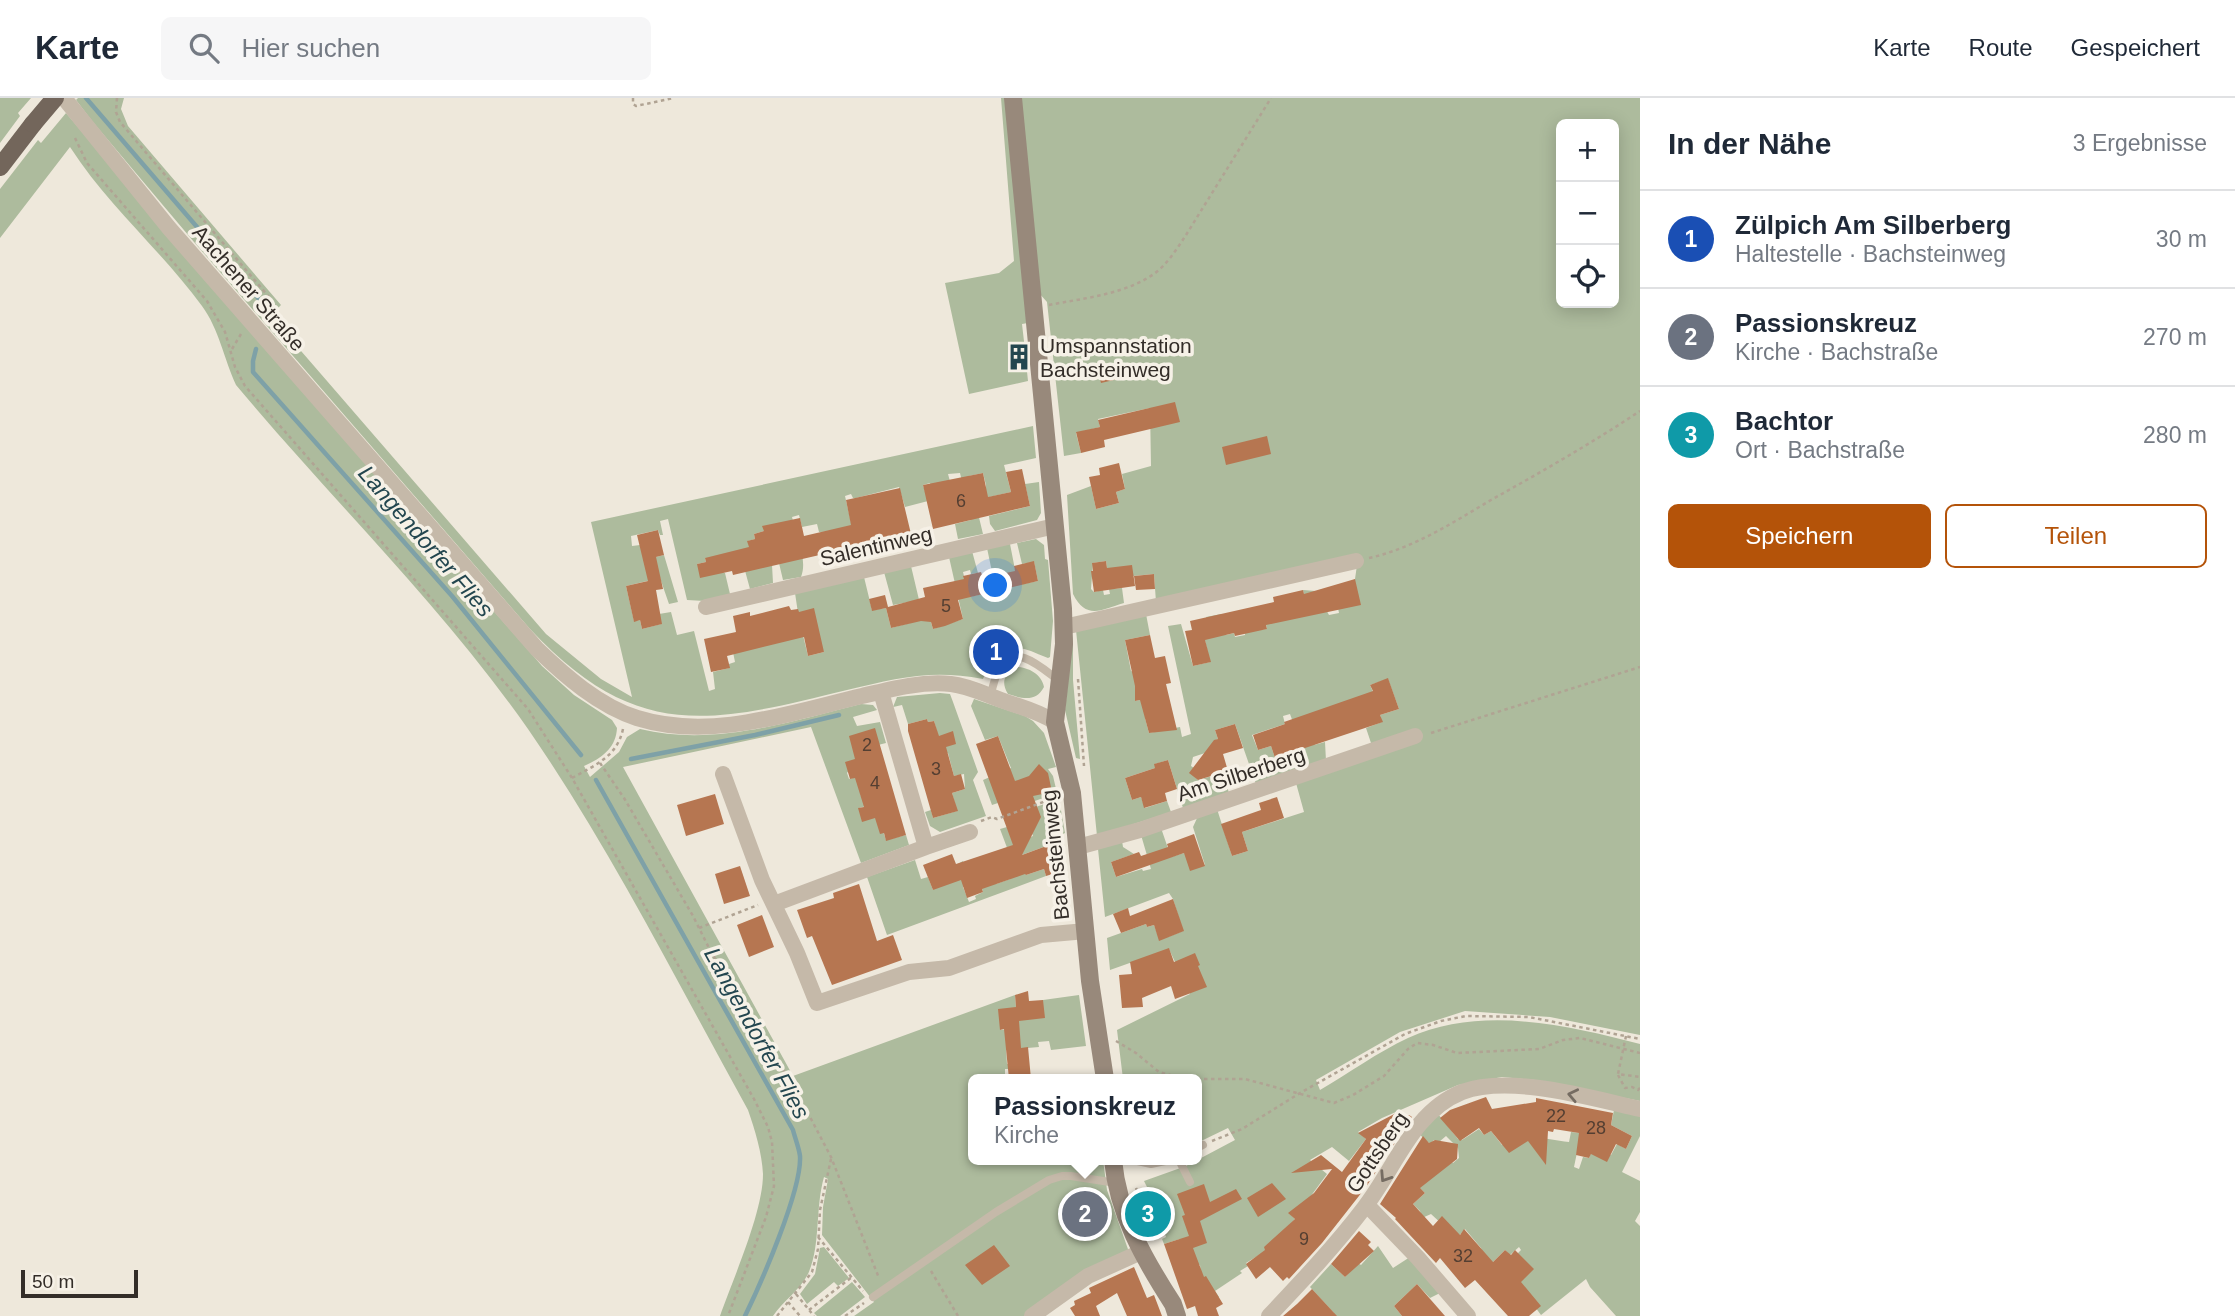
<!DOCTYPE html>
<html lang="de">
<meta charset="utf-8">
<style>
body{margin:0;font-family:Arial,sans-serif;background:#f6f6f7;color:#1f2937}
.controls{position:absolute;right:21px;top:21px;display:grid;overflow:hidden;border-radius:10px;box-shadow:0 4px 18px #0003}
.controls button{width:63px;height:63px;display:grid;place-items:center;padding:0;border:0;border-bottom:2px solid #e0e1e3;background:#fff;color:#1f2937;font:35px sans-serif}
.scale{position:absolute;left:21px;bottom:18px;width:117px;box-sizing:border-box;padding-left:7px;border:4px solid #332d28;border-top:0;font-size:19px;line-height:24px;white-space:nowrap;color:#332d28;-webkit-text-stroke:5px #f6f1e7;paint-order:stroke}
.you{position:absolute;left:996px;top:488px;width:24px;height:24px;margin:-18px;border:5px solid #fff;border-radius:50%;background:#1a73e8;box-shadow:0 0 0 10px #1a73e833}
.badge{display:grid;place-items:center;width:46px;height:46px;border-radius:50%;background:#b45309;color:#fff;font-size:23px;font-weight:700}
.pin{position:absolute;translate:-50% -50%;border:4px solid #fff;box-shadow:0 2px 7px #0006}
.popup{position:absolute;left:968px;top:976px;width:234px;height:91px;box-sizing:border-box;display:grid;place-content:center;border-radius:10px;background:#fff;filter:drop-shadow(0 2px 5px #0005);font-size:23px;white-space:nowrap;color:#747a83}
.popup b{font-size:26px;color:#1f2937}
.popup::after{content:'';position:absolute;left:50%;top:100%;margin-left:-14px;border:14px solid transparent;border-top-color:#fff}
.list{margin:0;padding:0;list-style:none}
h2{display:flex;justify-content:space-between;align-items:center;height:91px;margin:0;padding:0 28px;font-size:30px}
h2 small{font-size:23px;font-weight:400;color:#747a83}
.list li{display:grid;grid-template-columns:46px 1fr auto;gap:21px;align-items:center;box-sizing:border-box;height:98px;padding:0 28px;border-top:2px solid #e0e1e3}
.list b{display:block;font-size:26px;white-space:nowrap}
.list p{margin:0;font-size:23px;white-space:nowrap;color:#747a83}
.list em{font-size:23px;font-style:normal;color:#747a83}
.actions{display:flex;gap:14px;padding:21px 28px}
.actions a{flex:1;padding:16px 0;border:2px solid #b45309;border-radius:10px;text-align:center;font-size:24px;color:#b45309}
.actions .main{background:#b45309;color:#fff}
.icon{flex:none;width:38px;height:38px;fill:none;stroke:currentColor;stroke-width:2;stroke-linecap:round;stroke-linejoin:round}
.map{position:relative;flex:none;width:1640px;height:1218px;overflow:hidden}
header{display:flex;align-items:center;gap:42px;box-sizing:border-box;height:98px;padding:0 35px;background:#fff;border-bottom:2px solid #e0e1e3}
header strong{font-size:33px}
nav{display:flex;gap:38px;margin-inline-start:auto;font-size:24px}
.search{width:490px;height:63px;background:#f6f6f7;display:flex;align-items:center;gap:18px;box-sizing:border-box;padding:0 24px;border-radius:10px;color:#747a83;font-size:26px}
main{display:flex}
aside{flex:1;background:#fff}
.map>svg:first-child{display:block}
.green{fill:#adbb9d;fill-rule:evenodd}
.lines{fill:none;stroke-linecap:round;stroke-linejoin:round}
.stream{stroke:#7ea1a7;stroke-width:4.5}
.building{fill:#b67651}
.path{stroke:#b0a393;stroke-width:2.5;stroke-dasharray:3.5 3.5;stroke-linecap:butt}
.lane{stroke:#c5b9a9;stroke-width:8}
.street{stroke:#c5b9a9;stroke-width:16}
.secondary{stroke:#98897b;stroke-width:18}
.primary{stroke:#73665b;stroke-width:18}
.primary-bridge{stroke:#73665b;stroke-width:18}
.oneway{stroke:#756c62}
.labels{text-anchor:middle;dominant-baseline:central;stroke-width:7;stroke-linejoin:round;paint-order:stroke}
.number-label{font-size:18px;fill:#543f32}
.street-label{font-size:21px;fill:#332d28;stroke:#f6f1e7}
.poi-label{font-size:21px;fill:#332d28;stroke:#f6f1e7;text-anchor:start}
.water-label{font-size:23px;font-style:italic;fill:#23464f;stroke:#f6f1e7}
</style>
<header>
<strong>Karte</strong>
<div class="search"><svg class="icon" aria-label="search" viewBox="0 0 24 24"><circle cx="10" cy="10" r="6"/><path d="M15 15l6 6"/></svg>Hier suchen</div>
<nav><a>Karte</a><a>Route</a><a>Gespeichert</a></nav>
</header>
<main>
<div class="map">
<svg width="1640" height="1218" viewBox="0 0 1640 1218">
<rect width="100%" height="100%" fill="#eee8db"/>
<path class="green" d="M0,0H31L18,15L20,18L0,45Z
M78,0H124L121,11L128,28L281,207L276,212L295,246L546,536L601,581L632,599L591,424L1033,328L1036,360L1004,367L1011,394L985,400L986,387L983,375L969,378L983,436L958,441L955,426L971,422L960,375L948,376L956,406L936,408L930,385L923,387L928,403L905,409L899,389L856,400H853L851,396L845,398L853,433L819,434L817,426L802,429L799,417L792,419C796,436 808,462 801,479L783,482L770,427L764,433L754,436L755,441L748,443L754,471L772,467L773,485L750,491L744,469L705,460L706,464L697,466L725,475L730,496L705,503L687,502L668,421L660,423L663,437H660L658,432L631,438L632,448L640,447L644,462L664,457L678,504L669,506L660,480L626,488L634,523L640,522L642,531L661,526L659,516L671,514L677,537L694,533L709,593L715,591L713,574L729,570V566L735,564L733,554L800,525L808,558L824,554L798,515L795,495L864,479L872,512L886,510L891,530L910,525L909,504L893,507L884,474L911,468L924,523L930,521L933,531L963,521L949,459L972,453L978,475L971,476L970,472L963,474L969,499L996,493L987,450L1010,446L1018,487L1038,483L1034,464L1022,466L1017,445L1036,441L1044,447L1045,461L1048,462L1053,523L1050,559L1048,560C1022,550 1019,544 991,561L983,581C931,571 897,580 847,592C709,626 636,644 530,531L194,144L92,23L76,2Z
M1001,0H1006L1028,225L1022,226L1025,252L1013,254L1015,265L1026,264L1028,283L969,296L945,185L999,175L1014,163Z
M1021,0H1640V937L1550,919L1465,913L1400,934L1316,982L1320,992C1349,975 1378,954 1408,940C1481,907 1567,927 1640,946V1003L1535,982L1502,979L1458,987L1382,1020L1358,1034L1366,1041L1349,1063L1332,1049L1310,1062L1327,1076L1308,1102L1291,1117L1295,1121L1264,1154L1246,1165L1248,1168L1240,1173L1242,1175L1215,1193L1219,1199L1204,1204L1200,1167L1187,1163L1180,1141L1164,1146L1162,1141L1166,1139L1155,1105L1144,1083L1186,1068L1235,1042L1228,1030L1197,1045V981H1123L1117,932L1190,896L1169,851L1110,872L1107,840L1146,826L1147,829L1154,827L1157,835L1168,839L1183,833L1173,801L1169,795L1105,819L1098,751L1122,743L1123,749L1134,756L1111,764L1116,779L1142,771L1143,773L1151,771L1141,737L1161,730L1171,759L1184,755L1205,767L1193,729L1198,718L1217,711L1232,758L1248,753L1242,734L1304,714L1296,685L1372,648L1366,630L1382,624L1380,617L1399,611L1388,581L1370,587L1377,603L1314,647L1325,644L1326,663L1309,669L1290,616L1283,618L1285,626L1252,637L1258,652L1271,648L1275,660L1293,654L1298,669L1296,673L1256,686L1235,626L1215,632L1218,641L1214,643L1211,653L1193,659L1191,668L1194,670L1195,679L1198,682L1223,675L1229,695L1183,710L1168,662L1155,666V670L1125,680L1132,702L1141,699L1145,710L1167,703L1171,714L1097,738L1076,532L1146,516L1150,537L1125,542L1131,573L1163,587L1135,593V603L1150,600L1145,620L1149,635L1180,629L1182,639L1191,636L1168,528L1181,526L1193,568L1210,564L1202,530L1208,528L1206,519L1221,516L1226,537L1234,535L1235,539L1245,537V533L1267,531L1265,522L1308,517L1303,492L1316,493L1329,517L1339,515L1338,510L1355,481L1357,467L1156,504L1154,476L1133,478L1107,470L1106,463L1093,465L1091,491L1094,494L1103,492L1104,497L1110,496L1109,491L1122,490L1124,505C1101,512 1086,522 1073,496L1067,397L1091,388L1096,411L1119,405L1116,394L1125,391L1122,376L1151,368L1150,310L1098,321L1100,329L1076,335L1081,355L1064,358L1047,204L1039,195ZM1561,26H1614V205H1561Z
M66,15L389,393L542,568L574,597L612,622L617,630C616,650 602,660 584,668L590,679L619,654L627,639L640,631C714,649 788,624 861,606L873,607L877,612L853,619L857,628L880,624L886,645C868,648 857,662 847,675L849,681L857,679L861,698L877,705L859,710L878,718L886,742L906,737L909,747L861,765L811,629L623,669L793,978L1015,897L1016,909L1000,932L1019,930V923L1043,902L1079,897L1086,948L1051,952L1049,943L1038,944L1039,949L1006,952L1007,966L1029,964L1015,971H1005V976L999,977V981H973V1062H1103L1107,1092L1129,1154L1089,1171L1024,1218H854L874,1204L822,1137L823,1109L828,1081L824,1079C815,1110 821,1148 808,1176C800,1192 783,1203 773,1218H720C733,1181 763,1114 763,1076C762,1055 755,1032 748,1012C677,884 611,751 528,631C442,508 332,402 236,287C224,261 219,231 202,208C161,152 108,108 70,49L0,140V91L38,42L41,45Z
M1039,384L1041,415L1037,422L995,433L990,426L989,418L1030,408L1025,386Z
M1073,536V582L1080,661L1076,660L1065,612Z
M1014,569C1027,568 1042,576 1044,589C1036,604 1023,601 1008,596C1001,585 1004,577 1014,569Z
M940,595L950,596L953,604L978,674L973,682L986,718L940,734L930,728L925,714L931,712L933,720L957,713L952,695L965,691L964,676L954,678L948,655L930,660L939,641L934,623L928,624L927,621L908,626L902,607L893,609L897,599Z
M974,601L1025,618L1033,623L1044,635L1056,669L1048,671L1053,678L1057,695L1032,704L998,705L992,707L983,682L1011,670L998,638L985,642L971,608Z
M1059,701L1065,735L1049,743V747L1019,758L1026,777L1044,771L1046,778L887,837L867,779L915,762L921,781L928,779L933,792L956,767L963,763L971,786L963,789L969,804L976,801L975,798L983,794L980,784L996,786L1010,781L1009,755L1000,731L1007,729L1013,745L1033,738L1024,713Z
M1614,1012L1640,1018V1038L1622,1074L1640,1083V1114L1635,1123L1640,1128V1218H1616L1590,1189L1586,1181L1541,1217L1518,1186V1155L1521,1152L1519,1149L1510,1157L1505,1152L1488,1169L1481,1150L1465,1131L1457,1140L1431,1116L1422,1120L1420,1113L1413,1106L1425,1095L1416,1087L1447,1059L1453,1065L1459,1060L1458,1050L1446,1038L1439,1044L1434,1042L1430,1046L1418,1035L1438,1016L1458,1041L1462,1042L1479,1031L1484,1037L1491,1033L1502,1047C1522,1034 1547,1041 1569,1044L1571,1034L1581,1035L1574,1069L1579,1071L1583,1059L1589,1060L1592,1053L1611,1057L1617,1046L1626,1051L1632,1038L1611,1027Z
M1378,1148L1393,1170L1410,1159L1440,1195L1430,1200L1417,1186L1394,1208L1402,1218H1332L1334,1215L1310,1189L1331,1166L1345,1179L1358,1165L1361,1167Z
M824,1149L849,1180L838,1188L834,1184L807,1206L800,1196L815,1176L820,1150Z
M852,1184L865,1199L840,1218H817L814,1215Z"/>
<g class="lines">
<path class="stream" d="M86,0L259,201
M273,229L277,225L274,219
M256,251L253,263V274L452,498L581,657
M631,661L755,637L839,617
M596,682L793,1032C795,1040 799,1050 800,1058C802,1092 761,1185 745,1218"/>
</g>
<path class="building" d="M1114,265L1118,281L1101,285L1097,269Z
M1175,304L1180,324L1104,342L1105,349L1081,355L1076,334L1100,329L1098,322Z
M1267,338L1271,356L1226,367L1222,349Z
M1119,365L1125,391L1116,394L1119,405L1096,411L1089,379L1100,377L1099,370Z
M1022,371L1030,408L933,431L923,387L983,375L988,399L1011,394L1006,374Z
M900,390L911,436L733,477L732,473L700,480L697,466L706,464L705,460L749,449L747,443L755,441L754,436L764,433L762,428L800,420L804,438L851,427L846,402Z
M658,432L664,457L656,459L663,491L656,492L662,526L642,531L640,522L634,524L626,488L648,483L637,437Z
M1034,463L1038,483L958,502L963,521L945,528L933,531L931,524L921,523L891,530L886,510L872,513L869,501L885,497L888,509L925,499L923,490L964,481L963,478L981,474L983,480L1015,473L1014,468Z
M1106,463L1107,470L1132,467L1135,488L1094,494L1091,473H1093L1092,465Z
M1154,476L1155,491L1136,492L1134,478Z
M1355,481L1361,507L1266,527L1267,531L1235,538L1234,535L1205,542L1211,564L1193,568L1185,533L1192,532L1190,523L1274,504L1273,499L1303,492L1304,496Z
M789,508L791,512L798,511L799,514L814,510L824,554L808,558L804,539L727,558L730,570L711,574L704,541L736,534L733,518L750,514V518Z
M1150,537L1155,560L1165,558L1171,585L1166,586L1177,632L1149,635L1140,602L1135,603V588L1125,542Z
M1388,580L1399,611L1380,617L1383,624L1275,660L1271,648L1258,652L1253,637L1285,626L1284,624L1373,593L1370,587Z
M927,621L928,624L934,623L939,638L953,633L956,646L946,649L954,678L961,676L965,691L952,695L958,713L933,720L908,633V626Z
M1235,626L1243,650L1223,656L1228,673L1198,682L1189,675L1214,642L1218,641L1215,632Z
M875,630L906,737L886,743L884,735L880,736L875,720L862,724L858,710L864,709L855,680L850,681L845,664L855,661L849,638Z
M998,638L1015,683L1029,678L1039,666L1048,675L1052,694L1033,698L1041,719L1022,757L1049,747L1059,774L1046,778L1044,771L1026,777L1025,776L982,791L983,794L967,800L961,782L933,792L923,767L952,756L956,766L1013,747L976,646Z
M1168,662L1177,691L1165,695L1167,703L1144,710L1141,699L1132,702L1125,680L1155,670L1154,666Z
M715,696L724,726L686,738L677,707Z
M1277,699L1284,720L1242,734L1248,753L1232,758L1221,726L1261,712L1259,705Z
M1194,736L1205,768L1190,773L1184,755L1116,779L1111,764L1139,754L1141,758L1168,749L1167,746Z
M740,768L750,798L724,806L715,776Z
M859,786L877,843L893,837L902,862L832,887L812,838L807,840L797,812L834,800L833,795Z
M1173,801L1184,833L1159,843L1154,827L1147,829L1146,826L1121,835L1113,816L1128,810L1130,818Z
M762,817L774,849L749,859L737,827Z
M1169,850L1174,864L1195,855L1200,867L1198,868L1207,889L1175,901L1171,888L1142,900L1143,909L1122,910L1119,877L1132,876L1130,864Z
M1028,893L1029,903L1043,902L1045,920L1019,923L1021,950L1028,949L1031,981H1009L1004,931L1000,932L998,911L1016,909L1015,897Z
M1486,999L1492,1011L1536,1004V1000L1613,1015L1611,1027L1632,1038L1626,1051L1616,1046L1607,1064L1591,1056L1589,1060L1576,1057L1579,1035L1554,1031L1553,1034L1548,1033L1546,1067L1528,1043L1509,1055L1491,1033L1484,1037L1479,1030L1460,1043L1440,1020L1450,1012Z
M1400,1013L1402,1018L1409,1017L1412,1019L1366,1089L1322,1145L1289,1181L1287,1179L1283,1183L1270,1169L1256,1181L1246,1166L1265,1152L1264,1149L1295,1121L1288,1115L1314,1095L1332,1071L1291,1075L1321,1057L1342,1074L1366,1041L1358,1035Z
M1423,1038L1429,1045L1435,1042L1458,1046L1457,1061L1420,1090L1425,1095L1413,1106L1433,1128L1442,1118L1460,1137L1464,1131L1493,1164L1505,1152L1511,1157L1515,1152L1534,1171L1521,1184L1541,1208L1529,1218H1508L1475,1182L1465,1190L1440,1160L1436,1165L1395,1121L1396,1120L1380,1106Z
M1272,1085L1286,1101L1258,1119L1247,1100Z
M1204,1086L1210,1104L1236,1091L1242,1101L1200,1123L1207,1145L1193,1150L1204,1179L1206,1178L1223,1206L1216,1210L1219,1218H1198L1195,1208L1187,1211L1164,1146L1189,1138L1182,1118L1185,1117L1177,1096Z
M1155,1105L1161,1119L1142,1127L1136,1113Z
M1359,1133L1371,1144L1368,1147L1374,1153L1345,1179L1331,1166Z
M994,1147L1010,1168L982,1187L965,1167Z
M1134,1169L1147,1200L1154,1197L1162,1218H1127L1117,1195L1096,1208L1100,1218H1075L1070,1210L1075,1207L1074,1203L1091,1195L1089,1190Z
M1417,1186L1445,1218H1402L1394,1208Z
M1312,1191L1337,1218H1283L1297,1206Z"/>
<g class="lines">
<path class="path" d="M117,0L116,14L120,24L269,199L271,206L263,214
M633,0V6L636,8L674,0
M75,40L87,65L207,203L225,234L235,269L245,288L528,611L572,680L754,1001L768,1029L772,1044L774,1088L766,1119L728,1218
M1049,207C1084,200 1130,196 1159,172C1170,162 1178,149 1186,137L1271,0
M232,251L241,236
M1369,460C1414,450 1452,425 1491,402C1541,374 1592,345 1640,313
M1078,581L1084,668
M1431,635L1640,569
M600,665L624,700L693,818L711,854L799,998L831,1059L879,1180
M572,680C595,667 617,659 623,631
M981,723L992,719L997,721L1057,699
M699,830L758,807
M1626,938L1618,976L1640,979
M1116,943L1136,955L1159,974L1185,981
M1618,977L1625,990L1632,989L1638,992L1640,990
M1197,981H1245L1334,1005L1353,997L1384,978L1408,951L1417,945L1433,947L1457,955L1539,951L1563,942L1580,940L1640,955
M1212,1043L1242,1031L1300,995L1405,936L1441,923L1466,918L1529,919L1640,941
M1136,1090L1144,1110
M1149,1124L1153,1136
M818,1139L863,1193
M931,1173L958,1218
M796,1196L814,1218
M788,1204L800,1218
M809,1212L852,1179
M777,1218L812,1174L818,1151L820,1112L831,1061
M845,1218L864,1205"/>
<path class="lane" d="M990,598C993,589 995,579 999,570C1014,543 1043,571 1058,582
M1197,1050L1203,1047
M1133,1062L1151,1066L1170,1062
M1179,1062L1190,1084
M873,1199L996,1114L1049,1082L1062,1078H1071L1116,1085"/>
<path class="street" d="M64,0L169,130L537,551C565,578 599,608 637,620C711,643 789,615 862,598C891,591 921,583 951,586C969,588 984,596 1001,602C1020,609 1038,613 1055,624
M706,509L1055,428
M1064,529L1356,463
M881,594L926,749L970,734
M723,676L762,782L797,855L817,905L909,874L949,870L1041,837L1086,833
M1078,749L1140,732L1415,638
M774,806L926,749
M1367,1107L1418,1160L1468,1218
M1032,1218L1088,1178L1141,1154
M1269,1218C1302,1183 1335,1148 1364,1110C1395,1071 1412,1014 1462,994C1510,976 1591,1000 1640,1011"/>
<path class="secondary" d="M1013,0L1063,511L1064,546L1055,624L1072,695L1090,883L1105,981
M1113,1062C1118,1116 1144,1161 1173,1206L1177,1218"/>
<path class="primary" d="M0,69L33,26"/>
<path class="primary-bridge" d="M33,26L55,0"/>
</g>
<defs><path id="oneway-chevron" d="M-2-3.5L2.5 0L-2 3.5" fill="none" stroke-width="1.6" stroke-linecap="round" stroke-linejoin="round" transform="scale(1.75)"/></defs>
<g class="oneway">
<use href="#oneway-chevron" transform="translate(1573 997) rotate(-168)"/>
<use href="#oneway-chevron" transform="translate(1385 1079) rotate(123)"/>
</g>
<defs>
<g id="building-bare" transform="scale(2.1)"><path d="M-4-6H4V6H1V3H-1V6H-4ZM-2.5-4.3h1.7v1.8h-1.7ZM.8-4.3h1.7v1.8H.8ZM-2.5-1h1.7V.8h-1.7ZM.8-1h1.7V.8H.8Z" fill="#23464f" stroke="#f6f1e7" stroke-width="2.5" paint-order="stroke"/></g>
</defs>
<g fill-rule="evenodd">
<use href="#building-bare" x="1019" y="259"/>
</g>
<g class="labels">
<g class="number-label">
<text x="961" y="403">6</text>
<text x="946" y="508">5</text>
<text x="867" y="647">2</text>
<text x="936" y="671">3</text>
<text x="875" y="685">4</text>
<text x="1556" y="1018">22</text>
<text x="1596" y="1030">28</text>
<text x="1304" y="1141">9</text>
<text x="1463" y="1158">32</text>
</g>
<g class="street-label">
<text transform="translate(249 190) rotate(49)">Aachener Straße</text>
<text transform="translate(876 448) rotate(-13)">Salentinweg</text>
<text transform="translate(1241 676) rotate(-18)">Am Silberberg</text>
<text transform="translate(1055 757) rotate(-96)">Bachsteinweg</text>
<text transform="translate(1377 1054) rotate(-56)">Gottsberg</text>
</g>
<g class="poi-label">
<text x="1040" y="247">Umspannstation<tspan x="1040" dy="24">Bachsteinweg</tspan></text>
</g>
<g class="water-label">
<text transform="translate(426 443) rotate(49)">Langendorfer Flies</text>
<text transform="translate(757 935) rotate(61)">Langendorfer Flies</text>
</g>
</g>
</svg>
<div class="controls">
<button>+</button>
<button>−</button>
<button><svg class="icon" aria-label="locate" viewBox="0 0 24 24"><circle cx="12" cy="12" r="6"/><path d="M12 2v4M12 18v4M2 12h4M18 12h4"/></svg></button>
</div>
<div class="scale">50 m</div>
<div class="you"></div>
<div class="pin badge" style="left:996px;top:554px;background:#1a4fb4">1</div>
<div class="pin badge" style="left:1085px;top:1116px;background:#6b7280">2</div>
<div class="popup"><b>Passionskreuz</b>Kirche</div>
<div class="pin badge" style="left:1148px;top:1116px;background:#0f9aa8">3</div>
</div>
<aside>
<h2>In der Nähe<small>3 Ergebnisse</small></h2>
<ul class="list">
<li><span class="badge" style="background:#1a4fb4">1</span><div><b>Zülpich Am Silberberg</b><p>Haltestelle · Bachsteinweg</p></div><em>30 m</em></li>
<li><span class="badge" style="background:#6b7280">2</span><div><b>Passionskreuz</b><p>Kirche · Bachstraße</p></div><em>270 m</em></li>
<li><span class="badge" style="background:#0f9aa8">3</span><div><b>Bachtor</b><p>Ort · Bachstraße</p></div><em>280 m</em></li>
</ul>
<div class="actions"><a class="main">Speichern</a><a>Teilen</a></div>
</aside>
</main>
